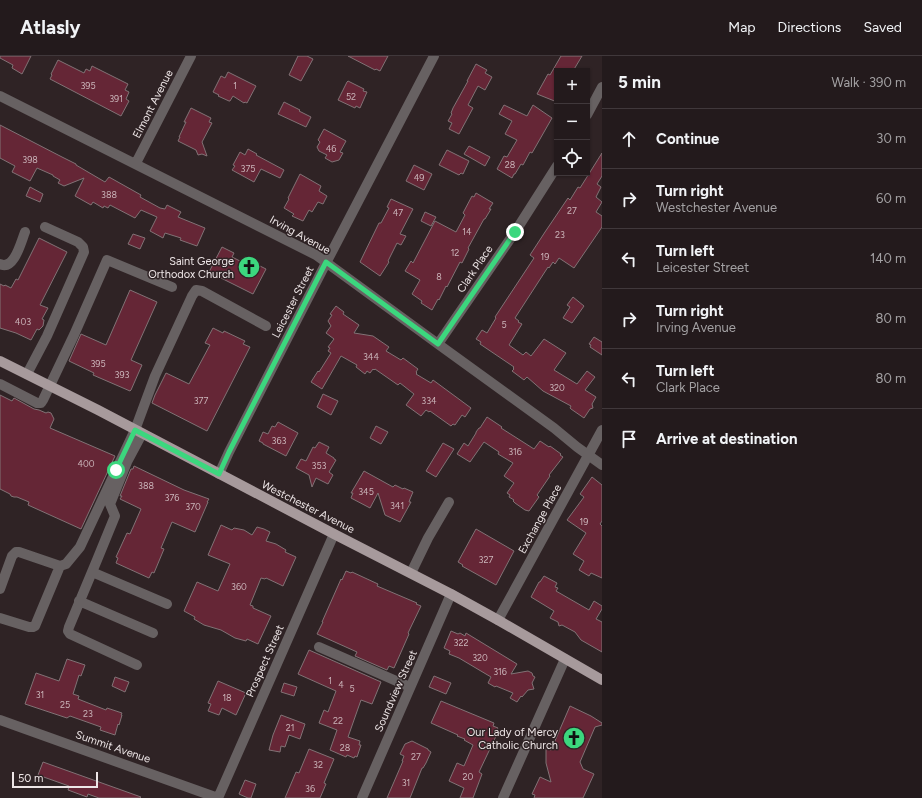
<!DOCTYPE html>
<meta charset="utf-8">
<style>
body{margin:0;font-family:Figtree,sans-serif;background:#2f2729;color:#f1f3f6}
.controls{position:absolute;right:12px;top:12px;display:grid;overflow:hidden;border-radius:0px;box-shadow:0 1px 3px #0004}
.controls button{width:36px;height:36px;display:grid;place-items:center;padding:0;border:0;border-bottom:1px solid #40383b;background:#231a1c;color:#f1f3f6;font:20px sans-serif}
.scale{position:absolute;left:12px;bottom:10px;width:86px;box-sizing:border-box;padding-left:4px;border:2px solid #ede5e6;border-top:0;font-size:11px;line-height:14px;white-space:nowrap;color:#ede5e6;-webkit-text-stroke:3px #2f2325;paint-order:stroke}
.stop{position:absolute;width:12px;height:12px;margin:-9px;border:3px solid #3cd77e;border-radius:50%;background:#fff}
.stop.end{background:#3cd77e;border-color:#fff;box-shadow:0 1px 4px #0008}
.list{margin:0;padding:0;list-style:none}
h2{display:flex;justify-content:space-between;align-items:center;height:52px;margin:0;padding:0 16px;font-size:17px}
h2 small{font-size:13px;font-weight:400;color:#a3a1a3}
.list li{display:grid;grid-template-columns:26px 1fr auto;gap:12px;align-items:center;box-sizing:border-box;height:60px;padding:0 16px;border-top:1px solid #40383b}
.list b{display:block;font-size:15px;white-space:nowrap}
.list p{margin:0;font-size:13px;white-space:nowrap;color:#a3a1a3}
.list em{font-size:13px;font-style:normal;color:#a3a1a3}
.icon{flex:none;width:22px;height:22px;fill:none;stroke:currentColor;stroke-width:2;stroke-linecap:round;stroke-linejoin:round}
.map{position:relative;flex:none;width:602px;height:742px;overflow:hidden}
header{display:flex;align-items:center;gap:24px;box-sizing:border-box;height:56px;padding:0 20px;background:#231a1c;border-bottom:1px solid #40383b}
header strong{font-size:19px}
nav{display:flex;gap:22px;margin-inline-start:auto;font-size:14px}
main{display:flex}
aside{flex:1;background:#231a1c}
.map>svg:first-child{display:block}
.building{fill:#652636;stroke:#817275}
.lines{fill:none;stroke-linecap:round;stroke-linejoin:round}
.minor{stroke:#676162;stroke-width:10}
.major{stroke:#a79a9c;stroke-width:10}
.route{stroke:#3cd77e;stroke-width:5}
.labels{text-anchor:middle;dominant-baseline:central;stroke-width:3;stroke-linejoin:round;paint-order:stroke}
.number-label{font-size:9px;fill:#cbb5ba}
.street-label{font-size:11px;fill:#ede5e6;stroke:#2f2325}
.poi-label{font-size:11px;fill:#ede5e6;stroke:#2f2325;text-anchor:end}
</style>
<header>
<strong>Atlasly</strong>
<nav><a>Map</a><a>Directions</a><a>Saved</a></nav>
</header>
<main>
<div class="map">
<svg width="602" height="742" viewBox="0 0 602 742">
<rect width="100%" height="100%" fill="#2f2325"/>
<path class="building" d="M0,0H31L22,18L12,12L13,9L0,2Z
M298,0H307L313,3L301,25L289,19Z
M348,0H388L380,15L376,13L375,14Z
M561,0H582L573,15H557V46L537,38L548,18L550,19Z
M58,4L84,17L86,13L90,15L92,10L128,28L125,34L129,36L126,43L129,45L121,60L50,23L52,19L51,18Z
M476,8L487,14L485,17L492,21L485,34L478,30L468,49L473,52L459,78L449,73L452,67L448,65L452,58L451,57L453,52L468,25H467Z
M228,16L256,30L247,47L245,46L244,47L233,40L230,45H229L218,40L219,39L213,36L221,20L225,22Z
M348,25L364,33L363,35L367,36L360,52L356,50L355,52L338,44L347,26Z
M284,46L300,54L299,55L311,61L306,71L278,58Z
M504,49L527,60L533,49L552,62L532,97L530,96L523,109L521,108L515,118H514L512,122L497,113L504,100L507,101L517,84L505,78L512,65L499,58Z
M191,52L211,62L209,66L212,67L202,86L207,100L202,98L198,99L196,94L178,85L180,81H179L186,66H184Z
M0,69L62,101L76,108V109L105,126L109,121L141,139L140,141L160,152L165,153L167,149L181,156L178,161L205,172L197,190L180,184L181,182L165,177L163,182L150,175L157,161L141,154L135,162L110,149L108,152L104,150L103,152L93,146L91,149L75,140L84,122L64,130L58,127L60,124L53,120V119L37,112L30,125L12,116L15,110L0,102Z
M324,73L346,85L340,96L343,97L339,104L332,106L325,102L327,99L319,95L317,91L320,86L318,84Z
M469,90L490,101L485,110L464,98Z
M248,93L257,98L256,99L284,114L280,122L261,113L254,126L232,114L235,110L233,109L240,96L245,99Z
M447,94L469,105L463,118L461,117L459,119L439,109Z
M602,97V120L597,128L601,131L596,141L602,146L596,156L602,160V171L574,212L559,202L555,208L553,206L549,212L548,211L515,262L519,265L518,266L522,268L509,289L523,299L526,296L531,300L544,283L566,297L554,314L577,328L587,315L595,321L585,334L596,341L592,348L593,352L590,353L584,362L571,353L570,352L571,350L543,335L527,321L524,324L512,315L514,313L513,312L514,311L480,288L481,286L476,283L482,274L487,277L496,262L495,261L534,202L530,199L545,176L568,142L570,144L578,131L580,132Z
M414,109L432,118L424,134L406,125Z
M300,118L321,130L319,135L327,140L323,148L318,146L312,156L309,154L303,165L292,160L294,158L284,152L289,143L288,142Z
M30,131L43,138L40,146L26,140Z
M476,137L493,147L489,153H491L485,163H484L468,192L469,193L462,207L460,206L447,231L446,230L439,244L438,243L432,254L421,247L422,245L412,238L420,224L405,215L411,205L413,207L435,165L456,176L465,159L463,157L472,140L474,141Z
M391,143L413,153L400,178L406,180L401,189L397,187L388,205L389,206L380,220L360,206L379,167H381L389,152L387,151Z
M425,156L436,161L431,170L421,165Z
M133,178L145,182L140,193L128,188Z
M39,182L67,196L40,249L48,252L42,263L44,264L43,270L39,274L37,273L31,284L16,277L0,272V228L4,230L5,229L11,232L16,223L18,224Z
M222,191L234,197L232,201L252,211L254,207L266,213L253,238L209,216Z
M130,234L157,246L131,304L142,309L131,334L130,335L93,319L94,317L69,305L81,278L106,289Z
M573,241L584,250L572,267L563,262L570,251L567,249Z
M336,250L344,256L343,258L359,269L354,277L373,280L389,291L386,295L401,304L403,302L418,313L416,316L417,317L416,318L431,327L433,324L471,352L465,361L462,359L455,369L453,368L451,370L430,355L429,356L426,354L421,360L406,349L414,338L400,327L398,329L375,313L374,314L373,313L370,317L367,315L365,318L356,311L357,309L341,300L322,333L311,326L318,315L319,316L331,297L328,295L330,292L328,291L334,283L326,277L331,270L328,265L332,259L330,258Z
M213,272L223,277L224,275L245,285L243,288L250,291L207,375L152,347L155,339L166,317L189,328L210,289L205,287Z
M594,281L602,286V299L590,291L591,289L589,288Z
M323,338L338,345L331,359L317,351Z
M0,339L12,345L14,342L34,353L39,354L46,357L48,356L51,357L54,363L50,372L115,400L81,473L28,449L29,446L17,441H14L11,440L10,438L0,433Z
M487,361L502,371L501,372L534,393L540,385L549,391L550,390L561,398L560,399L563,401L549,419L550,420L537,439L539,441L529,455L525,454L515,447L513,445L514,444L509,441L510,439L507,437L514,427L504,420L513,407L498,398L499,396L484,386L470,406L457,398L464,387L468,390L476,377V376L479,372H480Z
M278,366L298,377L286,400L263,388V387L259,385L263,376L268,378L272,370L275,371Z
M376,370L388,376L381,388L370,382Z
M319,386L329,391L326,397L334,402V403L336,404L329,416L333,419L328,428L316,422L312,431L309,419L296,412L301,403L306,405L313,391L315,392Z
M443,387L454,393L436,421L426,415Z
M134,410L184,434L209,443L207,446H208L195,476L172,466L161,492L164,493L154,517L152,516L149,522L116,507L118,502L116,501L127,477L130,478L141,453L120,443L122,440H120L131,413H133Z
M364,415L393,431L395,429L403,433L404,432L413,436L410,443L409,446H411L400,466L385,459L378,437L370,452L351,442L353,437H351Z
M592,421L602,429V465L600,468L602,470V522L591,517L589,520L579,514L584,505L573,498L586,477L567,464L584,441L580,438Z
M221,469L232,474L234,472L244,474L252,479L257,471L264,473L270,476L266,485L276,488L286,494L285,496L296,501L283,530L266,522L265,523L261,522L250,549L253,550V552L271,560L258,588L247,583L246,585L235,582L221,574L204,569L194,563L195,561L184,555L197,526L218,535L230,508L208,499Z
M476,473L514,495L496,529L462,510L463,509L458,506Z
M346,515L351,517L352,516L378,528L377,530L417,547L416,548L421,550L408,577L409,578L394,612L389,610L387,614L355,600L357,596L317,578L323,566H322L341,523L342,524Z
M544,520L557,527L555,531L558,532L556,535L589,554L594,545L602,550V553L596,563L602,566V596L581,584L575,576L562,569L559,570L558,566L550,562L554,555L531,541L539,526H540Z
M451,575L458,578L460,577L465,580L466,577L517,608L511,618L528,615L532,617L533,620L535,621L532,627L534,633L528,634L522,641L521,640L517,646L510,642L513,637L496,630L495,631L488,627L491,621L459,602L449,598L450,595L444,592Z
M309,594L381,626L372,648L361,644L348,681L360,685L359,689H361L357,701L355,700L354,702L347,699L346,701L330,694L337,674L319,667L324,654L328,656L336,635L298,618Z
M67,603L85,609L81,620L79,619L73,638L79,640L78,643L106,654L107,652L122,657L121,659H122L119,669L118,668L115,679L100,674L101,671L70,660L67,662L25,648L36,617L59,625Z
M434,620L451,627L446,638L429,631Z
M115,621L129,626L125,636L112,630Z
M218,625L246,637L236,659L222,652L219,659L208,655L211,648L208,647Z
M284,627L297,631L294,640L281,636Z
M441,645L494,667L493,670L498,672L496,675L498,676L479,716L482,718L473,742H460L464,732L449,725L457,707L464,710L473,689L464,684L465,683L457,680L458,679L431,667Z
M570,650L591,660L602,667V669L595,671L580,706L583,713L594,718L583,742H534L535,739L532,738L540,721L551,726L546,707V692L551,694Z
M281,659L305,668L300,683L289,679L285,691L281,690L280,696L269,694L273,679Z
M412,685L428,693V694L431,696L426,707L423,712H422L410,742H387L403,705H402L404,700L400,698L405,688Z
M309,693L334,703L324,727L326,728L320,742H285L296,716L299,717Z
M43,706L141,741L140,742H99L88,738L87,741L68,734L69,730L38,719Z
M245,724L256,728L251,742H248L239,738Z"/>
<g class="lines">
<path class="minor" d="M0,40L316,199L438,288L554,372L577,391L602,409
M587,59L602,31
M136,107L191,0
M0,208C14,215 21,186 25,176
M438,288L515,176L557,110
M27,318L47,280L84,196L83,191L78,186L45,171
M0,328L37,347H41L43,344L74,279L107,204L172,231
M219,418L229,396L326,207L434,0
M92,516L167,548
M411,517L428,482L449,446
M0,533L12,500L16,496H19L60,510L66,508L80,491L135,374L155,320L192,240L196,234L202,235L266,270
M79,545L153,577
M0,562L29,571H33L35,570L60,510
M498,564L602,374
M319,591L410,631
M137,609L70,578L68,575L69,571L97,504L115,460L110,448L127,406L142,378
M0,664L218,742
M218,742L334,478
M362,742L451,538
M503,742L565,603"/>
<path class="major" d="M0,305L98,354L334,478L451,538L498,564L602,624"/>
</g>
<g class="lines">
<path class="route" d="M116,414L135,374L219,418L229,396L326,206L438,288L515,176"/>
</g>
<defs>
<g id="church-disc" transform="scale(1.15)"><circle r="9.5" fill="#3cd77e" stroke="#2f2325"/><path d="M-1.2-6h2.4v3.5h3.3v2.4h-3.3V6h-2.4V-.1h-3.3v-2.4h3.3Z" fill="#111"/></g>
</defs>
<g fill-rule="evenodd">
<use href="#church-disc" x="249" y="211"/>
<use href="#church-disc" x="574" y="682"/>
</g>
<g class="labels">
<g class="number-label">
<text x="88" y="29">395</text>
<text x="235" y="29">1</text>
<text x="351" y="40">52</text>
<text x="116" y="42">391</text>
<text x="331" y="92">46</text>
<text x="30" y="103">398</text>
<text x="510" y="108">28</text>
<text x="248" y="112">375</text>
<text x="419" y="121">49</text>
<text x="109" y="138">388</text>
<text x="572" y="154">27</text>
<text x="398" y="156">47</text>
<text x="467" y="175">14</text>
<text x="560" y="178">23</text>
<text x="455" y="196">12</text>
<text x="545" y="200">19</text>
<text x="439" y="220">8</text>
<text x="23" y="265">403</text>
<text x="504" y="268">5</text>
<text x="371" y="300">344</text>
<text x="98" y="307">395</text>
<text x="122" y="318">393</text>
<text x="557" y="331">320</text>
<text x="201" y="344">377</text>
<text x="429" y="344">334</text>
<text x="279" y="384">363</text>
<text x="515" y="395">316</text>
<text x="86" y="407">400</text>
<text x="319" y="409">353</text>
<text x="146" y="429">388</text>
<text x="366" y="435">345</text>
<text x="172" y="441">376</text>
<text x="397" y="449">341</text>
<text x="193" y="450">370</text>
<text x="584" y="465">19</text>
<text x="486" y="503">327</text>
<text x="239" y="530">360</text>
<text x="461" y="586">322</text>
<text x="480" y="601">320</text>
<text x="500" y="615">316</text>
<text x="330" y="624">1</text>
<text x="341" y="628">4</text>
<text x="352" y="632">5</text>
<text x="40" y="638">31</text>
<text x="227" y="641">18</text>
<text x="65" y="648">25</text>
<text x="88" y="657">23</text>
<text x="338" y="664">22</text>
<text x="290" y="671">21</text>
<text x="345" y="691">28</text>
<text x="416" y="700">27</text>
<text x="318" y="708">32</text>
<text x="468" y="720">20</text>
<text x="406" y="726">31</text>
<text x="310" y="732">36</text>
</g>
<g class="street-label">
<text transform="translate(153 48) rotate(-63)">Elmont Avenue</text>
<text transform="translate(300 179) rotate(29)">Irving Avenue</text>
<text transform="translate(475 213) rotate(-56)">Clark Place</text>
<text transform="translate(293 246) rotate(-63)">Leicester Street</text>
<text transform="translate(308 451) rotate(27)">Westchester Avenue</text>
<text transform="translate(540 463) rotate(-61)">Exchange Place</text>
<text transform="translate(265 605) rotate(-66)">Prospect Street</text>
<text transform="translate(396 635) rotate(-66)">Soundview Street</text>
<text transform="translate(113 691) rotate(19)">Summit Avenue</text>
</g>
<g class="poi-label">
<text x="234" y="205">Saint George<tspan x="234" dy="13">Orthodox Church</tspan></text>
<text x="558" y="676">Our Lady of Mercy<tspan x="558" dy="13">Catholic Church</tspan></text>
</g>
</g>
</svg>
<div class="controls">
<button>+</button>
<button>−</button>
<button><svg class="icon" aria-label="locate" viewBox="0 0 24 24"><circle cx="12" cy="12" r="6"/><path d="M12 2v4M12 18v4M2 12h4M18 12h4"/></svg></button>
</div>
<div class="scale">50 m</div>
<div class="stop" style="left:116px;top:414px"></div>
<div class="stop end" style="left:515px;top:176px"></div>
</div>
<aside>
<h2>5 min<small>Walk · 390 m</small></h2>
<ul class="list">
<li><svg class="icon" aria-label="ahead" viewBox="0 0 24 24"><path d="M12 20V5M6 11l6-6 6 6"/></svg><div><b>Continue</b></div><em>30 m</em></li>
<li><svg class="icon" aria-label="right" viewBox="0 0 24 24"><path d="M7 20v-9h11M14 6l5 5-5 5"/></svg><div><b>Turn right</b><p>Westchester Avenue</p></div><em>60 m</em></li>
<li><svg class="icon" aria-label="left" viewBox="0 0 24 24"><path d="M17 20v-9H6M10 6l-5 5 5 5"/></svg><div><b>Turn left</b><p>Leicester Street</p></div><em>140 m</em></li>
<li><svg class="icon" aria-label="right" viewBox="0 0 24 24"><path d="M7 20v-9h11M14 6l5 5-5 5"/></svg><div><b>Turn right</b><p>Irving Avenue</p></div><em>80 m</em></li>
<li><svg class="icon" aria-label="left" viewBox="0 0 24 24"><path d="M17 20v-9H6M10 6l-5 5 5 5"/></svg><div><b>Turn left</b><p>Clark Place</p></div><em>80 m</em></li>
<li><svg class="icon" aria-label="arrive" viewBox="0 0 24 24"><path d="M6 21V4h12l-3 4 3 4H6"/></svg><div><b>Arrive at destination</b></div></li>
</ul>
</aside>
</main>
